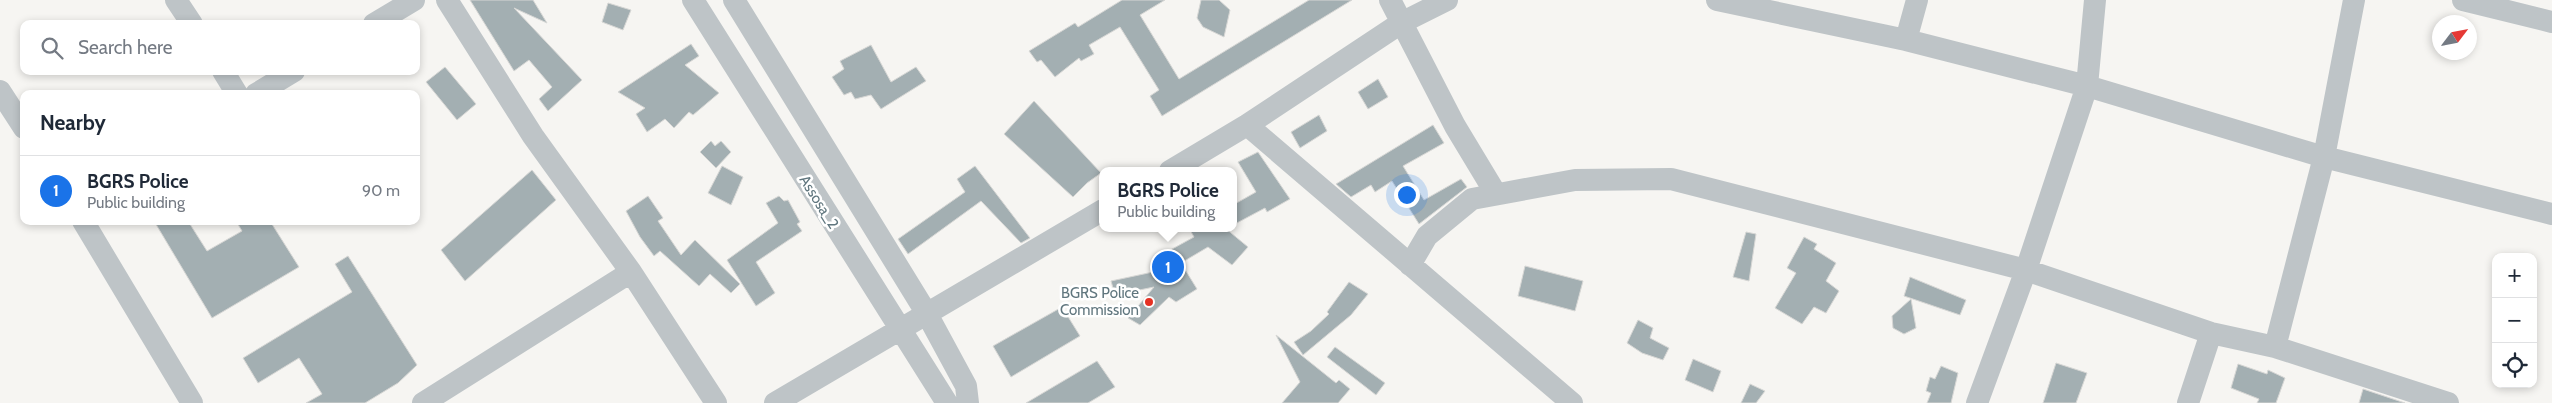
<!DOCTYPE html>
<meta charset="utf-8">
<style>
body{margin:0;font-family:Cabin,sans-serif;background:#f2f2f3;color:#1f2937}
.controls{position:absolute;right:15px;bottom:15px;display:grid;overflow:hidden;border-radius:10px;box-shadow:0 2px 8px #0003}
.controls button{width:45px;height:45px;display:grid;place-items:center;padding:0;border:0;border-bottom:1px solid #e0e1e3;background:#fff;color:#1f2937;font:25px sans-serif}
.compass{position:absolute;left:2432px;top:15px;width:45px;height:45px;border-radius:50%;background:#fff;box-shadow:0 2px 8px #0003;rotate:58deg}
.you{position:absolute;left:1406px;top:194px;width:18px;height:18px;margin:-12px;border:4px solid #fff;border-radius:50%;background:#1a73e8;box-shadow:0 0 0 8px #1a73e833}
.badge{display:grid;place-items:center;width:32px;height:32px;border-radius:50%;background:#1a73e8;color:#fff;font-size:16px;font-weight:700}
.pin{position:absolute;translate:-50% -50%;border:2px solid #fff;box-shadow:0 1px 5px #0006}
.popup{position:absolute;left:1099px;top:167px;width:138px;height:65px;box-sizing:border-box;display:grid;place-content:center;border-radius:10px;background:#fff;filter:drop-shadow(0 1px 4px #0005);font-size:16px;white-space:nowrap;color:#747a83}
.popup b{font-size:19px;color:#1f2937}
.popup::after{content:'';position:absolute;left:50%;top:100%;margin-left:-10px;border:10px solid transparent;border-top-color:#fff}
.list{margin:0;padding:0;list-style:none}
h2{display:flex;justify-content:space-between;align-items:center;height:65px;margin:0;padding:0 20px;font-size:21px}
h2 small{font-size:16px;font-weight:400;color:#747a83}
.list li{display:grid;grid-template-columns:32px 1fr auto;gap:15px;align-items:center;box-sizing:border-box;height:70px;padding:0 20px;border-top:1px solid #e0e1e3}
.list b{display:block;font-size:19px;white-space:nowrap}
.list p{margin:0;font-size:16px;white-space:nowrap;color:#747a83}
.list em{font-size:16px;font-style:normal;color:#747a83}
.icon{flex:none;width:28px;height:28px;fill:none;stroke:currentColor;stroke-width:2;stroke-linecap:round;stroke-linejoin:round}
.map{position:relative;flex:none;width:2552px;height:403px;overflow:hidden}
.search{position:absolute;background:#fff;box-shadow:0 2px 8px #0003;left:20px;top:20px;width:400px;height:55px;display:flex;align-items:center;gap:12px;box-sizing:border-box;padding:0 18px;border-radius:10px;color:#747a83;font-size:19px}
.panel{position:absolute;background:#fff;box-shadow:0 2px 8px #0003;left:20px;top:90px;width:400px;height:135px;border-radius:10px}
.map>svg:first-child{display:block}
.building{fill:#a3afb2;stroke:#d7d7d5}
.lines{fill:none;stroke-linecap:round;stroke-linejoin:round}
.minor{stroke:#bec4c7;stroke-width:22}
.poi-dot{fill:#e53123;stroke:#fff;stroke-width:2}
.labels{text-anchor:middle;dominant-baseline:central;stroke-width:5;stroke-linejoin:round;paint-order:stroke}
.street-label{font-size:15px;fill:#60767e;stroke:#fff}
.poi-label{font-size:15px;fill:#60767e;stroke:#fff;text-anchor:end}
</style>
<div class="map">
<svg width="2552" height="403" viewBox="0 0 2552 403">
<rect width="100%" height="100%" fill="#f6f5f2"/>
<path class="building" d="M470,0H533L547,23L514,8L582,80L548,111L539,99L552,87L529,60L514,71Z
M1122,0H1165L1140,15L1179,79L1309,0H1352L1162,116L1150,96L1159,90L1120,27L1089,45L1094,54L1081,61L1079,58L1055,77L1041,60L1037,62L1029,51L1075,23L1078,27Z
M1201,0H1219L1230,10L1224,37L1203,27L1197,18Z
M608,3L631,10L623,30L602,22Z
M691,44L699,56L685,65L719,93L693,115L689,112L674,128L665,119L647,132L636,114L645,108L618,92Z
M871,45L891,82L916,67L926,81L881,109L871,95L855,99L851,92L844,95L832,77L844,69L840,61Z
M445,67L476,104L457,120L426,82Z
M1378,79L1388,97L1368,109L1358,92Z
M1034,101L1101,173L1087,183L1073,197L1004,134Z
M1319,115L1327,131L1300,148L1291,132Z
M1433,125L1444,143L1403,166L1424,200L1461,179L1467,187L1419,224L1392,181L1375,192L1371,185L1351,197L1336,184Z
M711,141L715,146L721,141L731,152L716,168L700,152Z
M1258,152L1290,199L1267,212L1265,208L1233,225V205L1256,192L1238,162Z
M722,166L743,177L731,205L708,193Z
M975,166L1030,238L1021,243L981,201L908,254L898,239L965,192L957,179Z
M532,170L556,200L465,281L441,250Z
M648,196L663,218L658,221L681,255L695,240L740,284L731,293L710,274L699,286L660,251L654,256L640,237L626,211Z
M779,196L784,201L788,200L800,222L797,224L802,231L756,262L775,293L756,306L727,260L778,223L766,203Z
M154,221H188L207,251L242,231L236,221H270L299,267L212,318Z
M1189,228H1225L1248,247L1232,265L1208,247L1181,263L1197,289L1176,302L1169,297L1140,325L1128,318L1154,287L1115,295L1111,281L1153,272L1152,260L1194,237Z
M1746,232L1756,234L1749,281L1733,277Z
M1804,237L1817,244L1814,249L1836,263L1826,281L1839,291L1826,313L1814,307L1802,324L1775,308L1796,273L1787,268Z
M348,256L417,365L398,383L365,403H306L322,394L299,358L258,383L243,358L352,292L335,264Z
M1525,266L1583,281L1575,311L1518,296Z
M1910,277L1966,300L1960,315L1904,296Z
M1349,282L1368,294L1351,315L1303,355L1294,342L1311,331L1329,314L1327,312Z
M1911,299L1916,328L1904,334L1893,328L1892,316Z
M1062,307L1080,336L1011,377L993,346Z
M1638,320L1653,328L1650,338L1669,348L1663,360L1642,353L1627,343Z
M1276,335L1336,383L1339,380L1350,389L1338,403H1282L1300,382Z
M1335,347L1385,383L1376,395L1327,357Z
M1693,359L1721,371L1713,392L1685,380Z
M1097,361L1115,387L1088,403H1026Z
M2056,363L2087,373L2076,403H2043Z
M2238,364L2267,374L2268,370L2285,378L2276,403H2257L2259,399L2231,388Z
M1941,366L1958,373L1951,403H1927L1931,393L1926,391L1930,377L1935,379Z
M1750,384L1765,391L1756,403H1741Z
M2363,389L2405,403H2359Z"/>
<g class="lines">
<path class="minor" d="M176,0L192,24
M447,0L533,136L631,272L716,403
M693,0L947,403
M734,0L927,314L966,386L968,403
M1390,0L1455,126L1496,194
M1717,0L1906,40L2087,86L2324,157L2552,214
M2463,0L2552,22
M374,24L414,0
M1906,40L1917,0
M223,71L237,94
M0,91L24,128
M256,94L294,71
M1247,125L1572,403
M1170,171L1247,125L1401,23L1447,0
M83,221L192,403
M1410,265L1427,236L1472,199L1575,180L1671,179L2026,270L2211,333L2275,347L2448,403
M2275,347L2324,157L2354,0
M423,403L631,272
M775,403L1103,210
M1977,403L2026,270L2087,86L2095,0
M2188,403L2211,333"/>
</g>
<circle class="poi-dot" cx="1149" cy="302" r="5"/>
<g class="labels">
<g class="street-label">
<text transform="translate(819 202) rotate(58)">Assosa_2</text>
</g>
<g class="poi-label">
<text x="1139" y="293">BGRS Police<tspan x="1139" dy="17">Commission</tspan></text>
</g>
</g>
</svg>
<div class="controls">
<button>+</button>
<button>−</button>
<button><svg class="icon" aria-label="locate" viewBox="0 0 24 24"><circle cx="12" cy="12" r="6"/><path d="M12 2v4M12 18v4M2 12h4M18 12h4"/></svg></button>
</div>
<svg class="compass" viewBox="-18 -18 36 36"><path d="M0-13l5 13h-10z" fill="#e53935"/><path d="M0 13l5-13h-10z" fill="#747a83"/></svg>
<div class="you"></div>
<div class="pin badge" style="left:1168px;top:267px">1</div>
<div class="popup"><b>BGRS Police</b>Public building</div>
<div class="search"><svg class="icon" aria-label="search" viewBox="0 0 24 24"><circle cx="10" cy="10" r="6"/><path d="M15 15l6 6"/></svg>Search here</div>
<section class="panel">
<h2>Nearby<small></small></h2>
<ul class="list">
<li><span class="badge">1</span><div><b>BGRS Police</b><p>Public building</p></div><em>90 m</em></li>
</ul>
</section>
</div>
